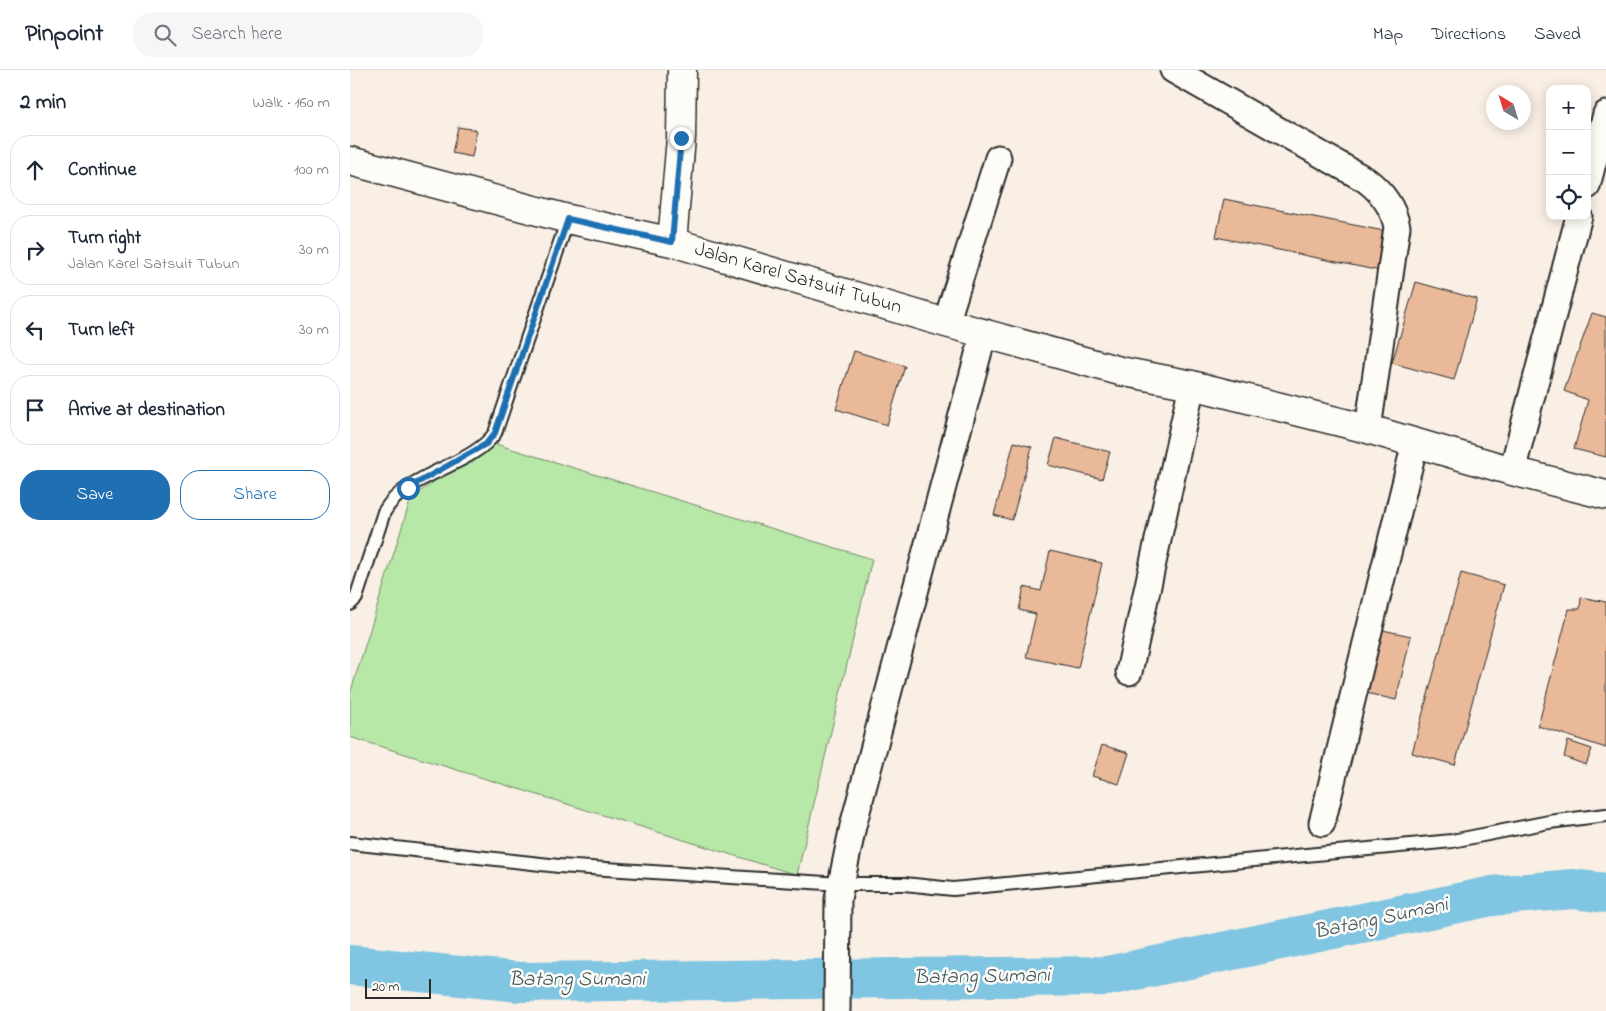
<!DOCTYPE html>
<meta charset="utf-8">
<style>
body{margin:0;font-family:"Indie Flower",sans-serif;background:#f6f6f7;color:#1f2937}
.controls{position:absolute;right:15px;top:15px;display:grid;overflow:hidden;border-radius:10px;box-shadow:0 2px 12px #0003}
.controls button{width:45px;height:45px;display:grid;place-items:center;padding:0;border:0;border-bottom:1px solid #e0e1e3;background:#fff;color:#1f2937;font:25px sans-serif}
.compass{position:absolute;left:1136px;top:15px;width:45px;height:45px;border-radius:50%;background:#fff;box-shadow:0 2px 12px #0003;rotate:322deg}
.scale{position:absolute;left:15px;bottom:12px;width:66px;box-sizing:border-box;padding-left:5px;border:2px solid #2b2b2b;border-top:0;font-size:14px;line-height:18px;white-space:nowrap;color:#2b2b2b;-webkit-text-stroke:4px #fdfcf7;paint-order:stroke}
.stop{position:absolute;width:15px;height:15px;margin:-11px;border:4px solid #1f6fb2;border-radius:50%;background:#fff}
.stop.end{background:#1f6fb2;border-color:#fff;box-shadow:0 1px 5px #0008}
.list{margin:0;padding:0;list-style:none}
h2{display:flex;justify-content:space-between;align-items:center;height:65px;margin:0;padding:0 20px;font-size:21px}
h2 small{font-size:16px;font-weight:400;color:#747a83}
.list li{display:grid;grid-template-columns:32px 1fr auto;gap:15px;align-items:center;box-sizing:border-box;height:70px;margin:0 10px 10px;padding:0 10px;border:1px solid #e0e1e3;border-radius:20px}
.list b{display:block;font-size:19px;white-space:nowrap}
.list p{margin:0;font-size:16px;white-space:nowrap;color:#747a83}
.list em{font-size:16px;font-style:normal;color:#747a83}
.actions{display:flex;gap:10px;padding:15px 20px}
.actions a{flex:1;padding:11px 0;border:1px solid #1f6fb2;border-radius:20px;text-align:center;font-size:18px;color:#1f6fb2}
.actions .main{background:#1f6fb2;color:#fff}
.icon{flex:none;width:28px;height:28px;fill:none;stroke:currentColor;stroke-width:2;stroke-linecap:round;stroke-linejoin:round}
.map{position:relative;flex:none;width:1256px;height:941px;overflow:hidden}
header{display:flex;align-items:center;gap:30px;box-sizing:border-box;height:70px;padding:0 25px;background:#fff;border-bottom:1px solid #e0e1e3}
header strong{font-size:24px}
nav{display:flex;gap:28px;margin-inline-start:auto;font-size:18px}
.search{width:350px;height:45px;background:#f6f6f7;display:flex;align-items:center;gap:12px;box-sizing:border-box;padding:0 18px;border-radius:20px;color:#747a83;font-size:19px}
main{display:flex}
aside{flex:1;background:#fff}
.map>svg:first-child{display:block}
.green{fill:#b7e8a8;stroke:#718a6a}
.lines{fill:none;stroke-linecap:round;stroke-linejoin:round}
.river{stroke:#80c5e1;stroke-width:40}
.building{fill:#e9b999;stroke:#2b2b2b}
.lane-casing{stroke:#2b2b2b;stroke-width:16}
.street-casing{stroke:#2b2b2b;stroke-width:29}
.secondary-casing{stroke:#2b2b2b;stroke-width:31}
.lane{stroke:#fdfcf7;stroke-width:12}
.street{stroke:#fdfcf7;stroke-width:25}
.secondary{stroke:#fdfcf7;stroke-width:28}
.route{stroke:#1f6fb2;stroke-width:6}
.labels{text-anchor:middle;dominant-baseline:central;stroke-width:5;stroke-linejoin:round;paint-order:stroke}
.street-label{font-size:20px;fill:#2b2b2b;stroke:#fdfcf7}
.water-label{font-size:21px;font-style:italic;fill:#445962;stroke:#fdfcf7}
</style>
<header>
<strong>Pinpoint</strong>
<div class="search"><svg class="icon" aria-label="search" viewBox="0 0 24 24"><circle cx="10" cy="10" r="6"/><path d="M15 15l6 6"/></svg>Search here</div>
<nav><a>Map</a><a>Directions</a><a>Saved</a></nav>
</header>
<main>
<aside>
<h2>2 min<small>Walk · 160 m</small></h2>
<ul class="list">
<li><svg class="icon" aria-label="ahead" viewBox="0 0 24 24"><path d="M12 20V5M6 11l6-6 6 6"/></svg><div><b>Continue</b></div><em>100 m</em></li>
<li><svg class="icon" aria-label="right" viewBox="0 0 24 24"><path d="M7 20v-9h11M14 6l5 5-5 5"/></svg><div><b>Turn right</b><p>Jalan Karel Satsuit Tubun</p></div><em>30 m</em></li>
<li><svg class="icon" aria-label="left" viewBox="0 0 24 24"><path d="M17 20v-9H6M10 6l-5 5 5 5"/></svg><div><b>Turn left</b></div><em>30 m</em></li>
<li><svg class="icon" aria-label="arrive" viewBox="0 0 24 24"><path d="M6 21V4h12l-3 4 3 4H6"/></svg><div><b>Arrive at destination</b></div></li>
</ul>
<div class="actions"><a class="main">Save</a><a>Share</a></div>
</aside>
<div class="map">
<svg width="1256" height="941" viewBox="0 0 1256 941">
<rect width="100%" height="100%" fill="#f9efe4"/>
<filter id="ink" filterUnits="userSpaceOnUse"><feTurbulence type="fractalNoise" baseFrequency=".02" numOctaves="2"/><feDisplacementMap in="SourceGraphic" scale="10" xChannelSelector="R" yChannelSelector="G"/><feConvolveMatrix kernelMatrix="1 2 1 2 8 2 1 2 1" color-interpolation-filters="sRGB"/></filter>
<g filter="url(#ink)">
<path class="green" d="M139,372L522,489L447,805L0,667V624L61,428Z"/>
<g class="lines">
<path class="river" d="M0,895L169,912L757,906L1142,826L1223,819L1256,823"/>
</g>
<path class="building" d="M108,57L127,60L122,87L102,83Z
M874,129L1039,162L1030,201L866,167Z
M1066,212L1127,229L1104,310L1042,293Z
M1242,243L1256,247V387L1224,379L1238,330L1214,321Z
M504,281L555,296L537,355L486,339Z
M706,368L760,382L752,409L698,395Z
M664,372L682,377L662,450L644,445Z
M700,481L752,493L728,598L676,587L686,544L669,540L674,517L691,521Z
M1111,503L1154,515L1105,695L1062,683Z
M1231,527L1256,532V678L1188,656L1219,539H1230Z
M1028,559L1061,566L1046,630L1012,622Z
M1218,671L1242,679L1236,695L1214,687Z
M752,675L779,683L769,714L742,706Z"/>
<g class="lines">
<g class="lane-casing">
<path id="lane" d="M0,534L6,528L34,442C57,402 121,397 145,363L218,149
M0,773L209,796L491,814H554L603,819L1102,771L1199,752L1256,745"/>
</g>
<g class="street-casing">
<path id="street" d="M823,0L1016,110C1032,122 1043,136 1047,157L1018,359
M1237,116L1256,44
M596,253L648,88
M1162,401L1229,146
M779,602L842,315
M972,753L1065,373
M487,941L488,829L503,756L634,262"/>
</g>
<g class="secondary-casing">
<path id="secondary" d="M0,91L218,149L322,172L596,253L770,301L842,315L1018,359L1162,401L1256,425
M322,172L331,68L332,0"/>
</g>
<use href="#lane" class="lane"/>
<use href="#street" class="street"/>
<use href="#secondary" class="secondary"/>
</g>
</g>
<g class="lines" filter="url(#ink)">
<path class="route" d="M58,418L136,374L145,363L218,149L322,172L331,68"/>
</g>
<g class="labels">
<g class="street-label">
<text transform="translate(448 209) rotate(16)">Jalan Karel Satsuit Tubun</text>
</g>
<g class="water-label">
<text transform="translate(1031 849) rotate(-12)">Batang Sumani</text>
<text transform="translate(632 907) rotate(-1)">Batang Sumani</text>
<text x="227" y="910">Batang Sumani</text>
</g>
</g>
</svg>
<div class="controls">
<button>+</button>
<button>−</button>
<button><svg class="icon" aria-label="locate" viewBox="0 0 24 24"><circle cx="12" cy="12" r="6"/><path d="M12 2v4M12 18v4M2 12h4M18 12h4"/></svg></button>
</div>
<svg class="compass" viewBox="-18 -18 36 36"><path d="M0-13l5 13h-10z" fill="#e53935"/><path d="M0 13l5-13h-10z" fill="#747a83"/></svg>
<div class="scale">20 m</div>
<div class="stop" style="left:58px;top:418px"></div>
<div class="stop end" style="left:331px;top:68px"></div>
</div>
</main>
